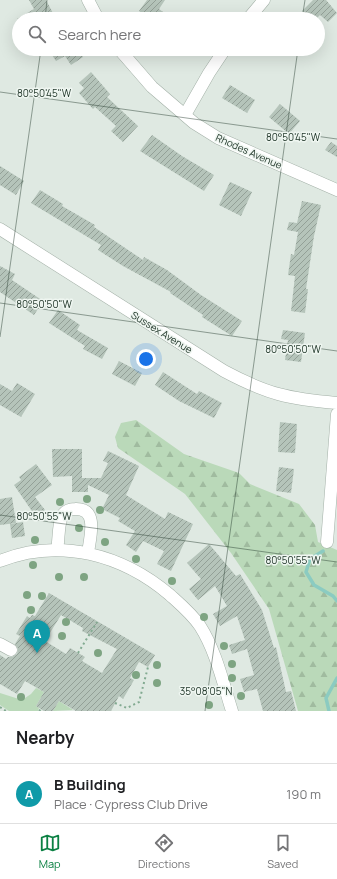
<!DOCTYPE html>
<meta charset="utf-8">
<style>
body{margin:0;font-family:Manrope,sans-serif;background:#f6f6f6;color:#202124}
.you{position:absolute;left:146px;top:359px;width:14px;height:14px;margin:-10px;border:3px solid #fff;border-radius:50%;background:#1a73e8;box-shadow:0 0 0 6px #1a73e833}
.badge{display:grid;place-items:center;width:26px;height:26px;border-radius:50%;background:#0b8043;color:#fff;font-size:13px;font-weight:700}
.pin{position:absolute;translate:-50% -33px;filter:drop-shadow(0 1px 2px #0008)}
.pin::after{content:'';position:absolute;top:21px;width:14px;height:12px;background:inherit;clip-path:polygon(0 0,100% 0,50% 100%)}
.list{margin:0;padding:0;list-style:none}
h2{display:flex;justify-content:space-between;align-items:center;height:52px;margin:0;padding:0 16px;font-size:17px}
h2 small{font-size:13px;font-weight:400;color:#757577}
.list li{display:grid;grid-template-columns:26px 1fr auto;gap:12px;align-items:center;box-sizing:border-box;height:60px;padding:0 16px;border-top:1px solid #e0e0e0}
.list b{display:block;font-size:15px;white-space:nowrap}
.list p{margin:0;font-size:13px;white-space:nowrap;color:#757577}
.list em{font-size:13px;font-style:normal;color:#757577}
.icon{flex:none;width:22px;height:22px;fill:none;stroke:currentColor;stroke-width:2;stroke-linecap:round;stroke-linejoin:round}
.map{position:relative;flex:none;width:337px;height:711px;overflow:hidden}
.search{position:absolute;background:#fff;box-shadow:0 4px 16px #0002;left:12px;right:12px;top:12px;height:44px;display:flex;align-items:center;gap:10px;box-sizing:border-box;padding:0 14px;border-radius:22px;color:#757577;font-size:15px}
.sheet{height:112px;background:#fff}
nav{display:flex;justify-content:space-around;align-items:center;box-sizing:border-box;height:56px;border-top:1px solid #e0e0e0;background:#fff;font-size:11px;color:#757577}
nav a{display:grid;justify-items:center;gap:2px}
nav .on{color:#0b8043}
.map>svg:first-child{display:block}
.green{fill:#bad9b9}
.forest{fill:url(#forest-firs)}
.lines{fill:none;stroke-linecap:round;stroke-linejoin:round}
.stream{stroke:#8bcbc1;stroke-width:3.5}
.building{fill:url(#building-hatch);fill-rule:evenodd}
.minor-casing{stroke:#a3b0a7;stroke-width:13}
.path{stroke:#82aa91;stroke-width:2;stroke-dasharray:2 3;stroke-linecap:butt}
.minor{stroke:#fff;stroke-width:12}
.tree{fill:#7ea482}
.ticks{fill:none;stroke:#22382b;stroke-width:1;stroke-opacity:0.45}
.labels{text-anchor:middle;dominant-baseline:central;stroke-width:3;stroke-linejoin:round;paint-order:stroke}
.street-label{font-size:10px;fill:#22382b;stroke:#eff6f1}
.ticks-label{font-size:10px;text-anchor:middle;fill:#22382b;stroke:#eff6f1;stroke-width:3;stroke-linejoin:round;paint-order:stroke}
</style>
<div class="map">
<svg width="337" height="711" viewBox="0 0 337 711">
<defs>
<pattern id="forest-firs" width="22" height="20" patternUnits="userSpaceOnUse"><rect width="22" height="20" fill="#bad9b9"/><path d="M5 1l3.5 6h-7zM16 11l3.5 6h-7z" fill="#a0bb9f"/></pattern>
<pattern id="building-hatch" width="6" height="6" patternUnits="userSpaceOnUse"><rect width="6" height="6" fill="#b5c4ba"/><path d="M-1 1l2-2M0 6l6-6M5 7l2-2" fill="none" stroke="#93a097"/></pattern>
</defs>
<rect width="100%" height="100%" fill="#dfe9e2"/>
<path class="green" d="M36,688L44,692L36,706L39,708L38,711H9L0,705V693L22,700L31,694Z
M59,701L73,710L53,711Z"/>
<path class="forest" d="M136,420L184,454L239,473L250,484L299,504L315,525L318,542L337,550V711H298L269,609L231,553L185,494L118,448L115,437L121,423Z"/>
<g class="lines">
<path class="stream" d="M323,551L310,559L306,572L314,585L333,596L337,601
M329,711L326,698L337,678"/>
</g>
<path class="building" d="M29,0H46L56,19H17L34,9Z
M147,0H165L159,9L163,12L159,19H150L139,11Z
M313,0H326L337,13L328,22L320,15L316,19H311L302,11Z
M48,49H78L83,57L71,65L65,56L56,61Z
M91,72L110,94L107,97L138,126L123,142L111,131L116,126L95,107L93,109L79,93L84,88L79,83Z
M230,85L255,100L247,113L222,98Z
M280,104L300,121L289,134L269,117Z
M152,135L182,156L214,175L204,191L140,151Z
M331,142L337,146V157L325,150Z
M0,166L24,181L16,195L0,185Z
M230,182L252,192L241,216L219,205Z
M40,190L63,204L62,206L95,225L94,227L143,260L144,257L167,270L201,295L242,321L232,336L202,317L203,315L170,293L171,292L123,266L98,250L101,245L31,203Z
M302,201L321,205L314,236L306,289H308L305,313L291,311L295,276L288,275L291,254L294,255L298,232L287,230L289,222L297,223Z
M0,266L15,274L12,280L43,301L34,315L0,292Z
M58,310L80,325L77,330L108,348L102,359L83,349L85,346L49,323Z
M283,330L305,333L301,362L285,360L288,340L281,339Z
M119,361L142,373L135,386L112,374Z
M163,372L197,394L199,391L222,403L214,418L179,401L155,385Z
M17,383L35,394L21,417L0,405V384L12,391Z
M280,422L297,424L295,453L278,452Z
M52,449H82V478H101L108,463L103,461L108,451L139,466L126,495L165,519L168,512L193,524L171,571L157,564L164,551L143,541L136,552L126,545L135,531L118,521L120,518L102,509L109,495L88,485V492H72V476L53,477Z
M36,464L52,485L35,497L45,510L36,517L14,485L21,480L19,477Z
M279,467L294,469L291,493L276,491Z
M12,497L16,523L0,525V499Z
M23,522L25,536L12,538L10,524Z
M209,544L236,576L240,574L262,610L274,648L276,647L286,692L291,691L296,711H263L257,689L244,692L240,679L254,675L247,649L232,654L229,645L245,640L237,616L220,626L213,614L227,606L215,586L198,600L189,589L201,579L187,563Z
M49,593L155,655L148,667L139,662L130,678L134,680L123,699L119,696L111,711H76L59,701L53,711H44L36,706L44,692L25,681L17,694L0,684V655L6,659L8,657H12L17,654L18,649L15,644L20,636L16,634L27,616L30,618L32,615L35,616ZM61,615L83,628L82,631L117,649L102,673L82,661L85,657L70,648L66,654L45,641Z"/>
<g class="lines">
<g class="minor-casing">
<path id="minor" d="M88,0L98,19
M248,19L264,0
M119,49L152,87L194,123L218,138L337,190
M185,115L209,73L225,49
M0,229L224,371C267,394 289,399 337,403
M327,542L337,414
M57,550C59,540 58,525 62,516C65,511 70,509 75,509C99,508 90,537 88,553
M0,561C60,537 123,555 170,595C180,604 192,614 200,626C216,651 223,683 232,711
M0,644L11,650"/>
</g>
<path class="path" d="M78,653L97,622
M115,703L127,708L139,702L148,667
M0,707L6,711
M39,711L41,709"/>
<use href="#minor" class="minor"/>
</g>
<g class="tree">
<circle cx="87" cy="499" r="4"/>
<circle cx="60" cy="502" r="4"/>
<circle cx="100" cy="510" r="4"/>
<circle cx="79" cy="528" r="4"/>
<circle cx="35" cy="540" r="4"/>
<circle cx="105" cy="542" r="4"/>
<circle cx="136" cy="559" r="4"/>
<circle cx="33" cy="565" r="4"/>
<circle cx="59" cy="577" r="4"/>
<circle cx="84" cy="577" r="4"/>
<circle cx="172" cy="581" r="4"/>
<circle cx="27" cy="595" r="4"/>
<circle cx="42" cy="596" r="4"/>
<circle cx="31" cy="610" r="4"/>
<circle cx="204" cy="617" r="4"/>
<circle cx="66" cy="622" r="4"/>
<circle cx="62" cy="636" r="4"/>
<circle cx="224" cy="646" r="4"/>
<circle cx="98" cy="653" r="4"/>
<circle cx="232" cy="664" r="4"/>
<circle cx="157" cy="665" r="4"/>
<circle cx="136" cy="675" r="4"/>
<circle cx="232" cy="678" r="4"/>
<circle cx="157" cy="683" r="4"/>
<circle cx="241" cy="696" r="4"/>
<circle cx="21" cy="697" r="4"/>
<circle cx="209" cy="705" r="4"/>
</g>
<path class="ticks" d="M45,19L47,0M302,19L305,0M0,92L337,139M0,303L337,351M0,337L41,49M0,515L337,562M205,711L298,49"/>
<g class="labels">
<g class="street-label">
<text transform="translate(249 151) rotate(24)">Rhodes Avenue</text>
<text transform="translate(162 332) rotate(32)">Sussex Avenue</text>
</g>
</g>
<g class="ticks-label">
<text x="44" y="97">80°50'45"W</text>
<text x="293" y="141">80°50'45"W</text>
<text x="44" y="308">80°50'50"W</text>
<text x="293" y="353">80°50'50"W</text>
<text x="44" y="520">80°50'55"W</text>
<text x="293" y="564">80°50'55"W</text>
<text x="206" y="695">35°08'05"N</text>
</g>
</svg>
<div class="you"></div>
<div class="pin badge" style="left:37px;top:653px;background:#0f9aa8">A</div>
<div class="search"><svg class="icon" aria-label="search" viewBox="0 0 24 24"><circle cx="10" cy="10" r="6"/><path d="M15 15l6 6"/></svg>Search here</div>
</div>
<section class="sheet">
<h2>Nearby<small></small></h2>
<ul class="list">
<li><span class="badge" style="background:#0f9aa8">A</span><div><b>B Building</b><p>Place · Cypress Club Drive</p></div><em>190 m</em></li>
</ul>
</section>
<nav>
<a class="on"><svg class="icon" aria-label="map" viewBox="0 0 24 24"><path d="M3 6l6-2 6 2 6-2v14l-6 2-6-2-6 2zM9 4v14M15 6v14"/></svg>Map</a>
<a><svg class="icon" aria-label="directions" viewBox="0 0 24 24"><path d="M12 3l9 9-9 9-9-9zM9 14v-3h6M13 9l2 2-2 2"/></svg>Directions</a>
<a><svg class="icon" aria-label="saved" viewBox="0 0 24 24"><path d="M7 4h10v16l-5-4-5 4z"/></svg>Saved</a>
</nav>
